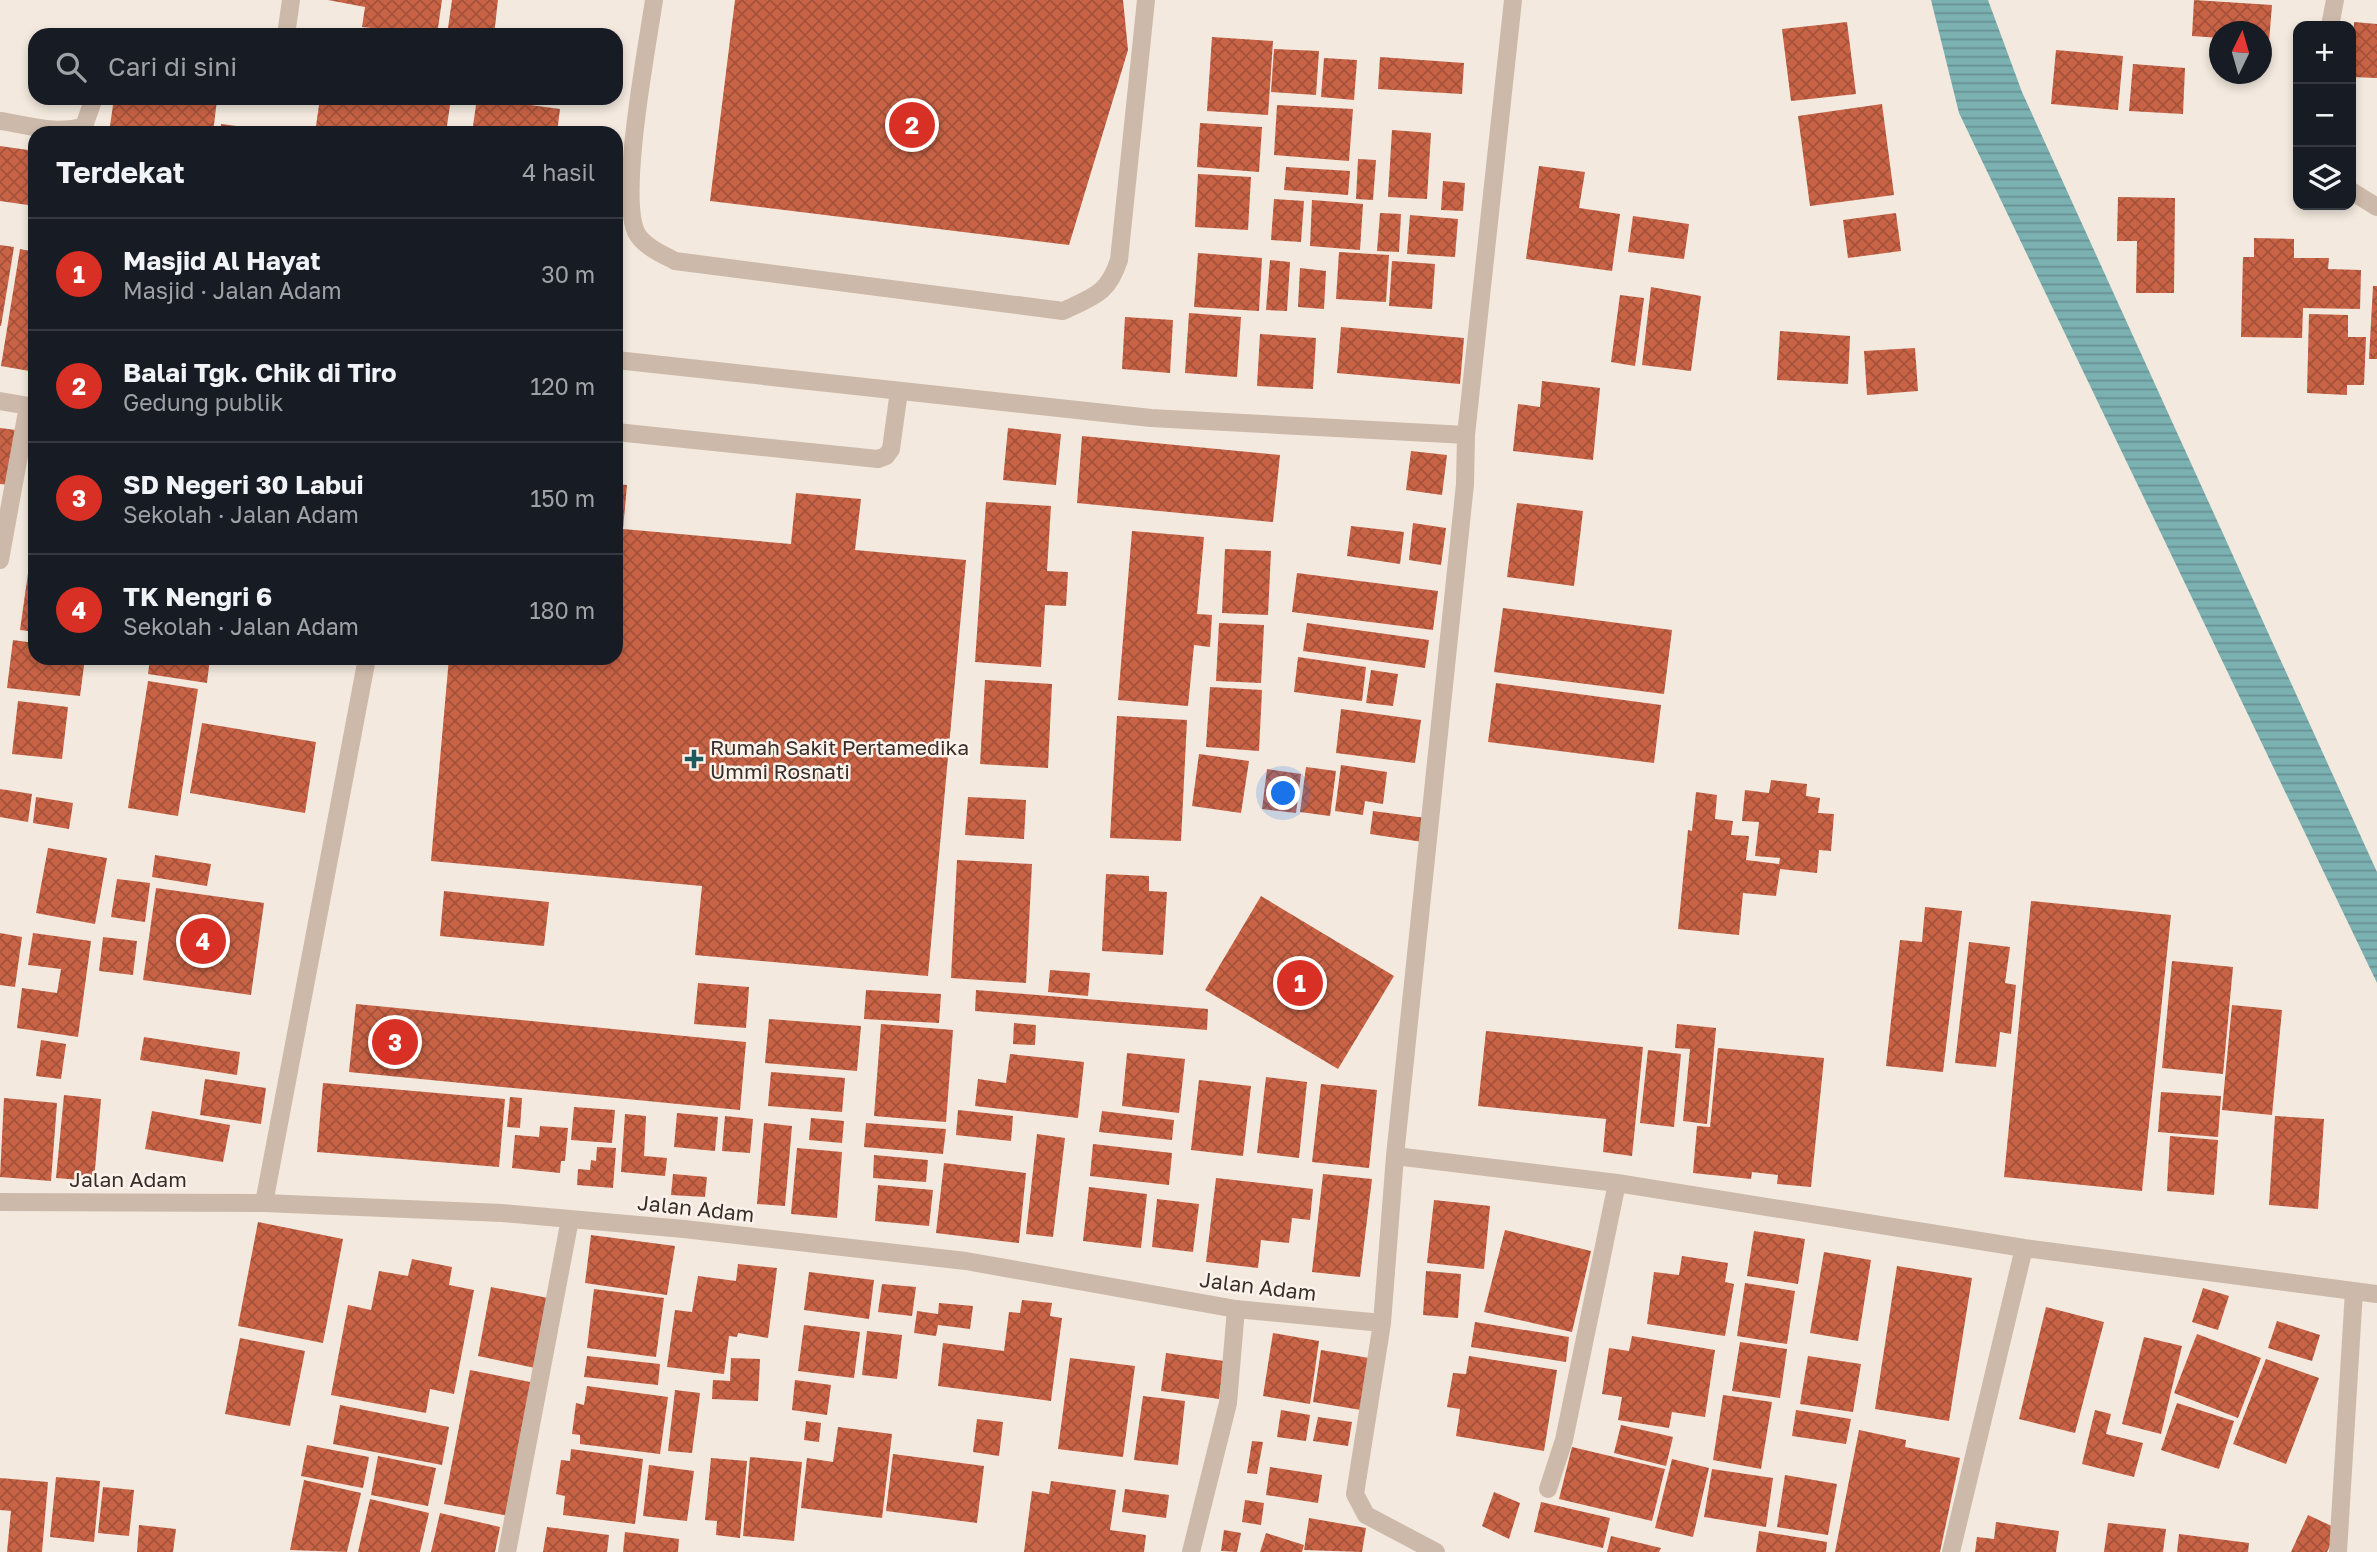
<!DOCTYPE html>
<html lang="id">
<meta charset="utf-8">
<style>
body{margin:0;font-family:"Golos Text",sans-serif;background:#242831;color:#f1f3f6}
.controls{position:absolute;right:21px;top:21px;display:grid;overflow:hidden;border-radius:14px;box-shadow:0 4px 10px #0003}
.controls button{width:63px;height:63px;display:grid;place-items:center;padding:0;border:0;border-bottom:2px solid #363941;background:#171b24;color:#f1f3f6;font:35px sans-serif}
.compass{position:absolute;left:2209px;top:21px;width:63px;height:63px;border-radius:50%;background:#171b24;box-shadow:0 4px 10px #0003;rotate:5deg}
.you{position:absolute;left:1284px;top:794px;width:24px;height:24px;margin:-18px;border:5px solid #fff;border-radius:50%;background:#1a73e8;box-shadow:0 0 0 10px #1a73e833}
.badge{display:grid;place-items:center;width:46px;height:46px;border-radius:50%;background:#d93025;color:#fff;font-size:23px;font-weight:700}
.pin{position:absolute;translate:-50% -50%;border:4px solid #fff;box-shadow:0 2px 7px #0006}
.list{margin:0;padding:0;list-style:none}
h2{display:flex;justify-content:space-between;align-items:center;height:91px;margin:0;padding:0 28px;font-size:30px}
h2 small{font-size:23px;font-weight:400;color:#9ea1a6}
.list li{display:grid;grid-template-columns:46px 1fr auto;gap:21px;align-items:center;box-sizing:border-box;height:112px;padding:0 28px;border-top:2px solid #363941}
.list b{display:block;font-size:26px;white-space:nowrap}
.list p{margin:0;font-size:23px;white-space:nowrap;color:#9ea1a6}
.list em{font-size:23px;font-style:normal;color:#9ea1a6}
.icon{flex:none;width:38px;height:38px;fill:none;stroke:currentColor;stroke-width:2;stroke-linecap:round;stroke-linejoin:round}
.map{position:relative;flex:none;width:2377px;height:1552px;overflow:hidden}
.search{position:absolute;background:#171b24;box-shadow:0 4px 10px #0003;left:28px;top:28px;width:595px;height:77px;display:flex;align-items:center;gap:18px;box-sizing:border-box;padding:0 24px;border-radius:21px;color:#9ea1a6;font-size:26px}
.panel{position:absolute;background:#171b24;box-shadow:0 4px 10px #0003;left:28px;top:126px;width:595px;height:539px;border-radius:21px}
.map>svg:first-child{display:block}
.water{fill:url(#water-rules)}
.building{fill:url(#building-cross-hatch)}
.lines{fill:none;stroke-linecap:round;stroke-linejoin:round}
.lane{stroke:#ccb9a9;stroke-width:18}
.street{stroke:#ccb9a9;stroke-width:18}
.poi-dot{fill:#1d5a5d;stroke:#fbf3eb;stroke-width:2.5}
.labels{text-anchor:middle;dominant-baseline:central;stroke-width:5;stroke-linejoin:round;paint-order:stroke}
.poi-label{font-size:21px;fill:#392e29;stroke:#fbf3eb;text-anchor:start}
.street-label{font-size:21px;fill:#392e29;stroke:#fbf3eb}
</style>
<div class="map">
<svg width="2377" height="1552" viewBox="0 0 2377 1552">
<defs>
<pattern id="water-rules" width="6" height="5" patternUnits="userSpaceOnUse" patternTransform="scale(1.75)"><rect width="6" height="5" fill="#7cb1b2"/><path d="M0 2.5h6" fill="none" stroke="#679091"/></pattern>
<pattern id="building-cross-hatch" width="8" height="8" patternUnits="userSpaceOnUse" patternTransform="scale(1.75)"><rect width="8" height="8" fill="#c96346"/><path d="M0 0l8 8M0 8l8-8" fill="none" stroke="#a4523a"/></pattern>
</defs>
<rect width="100%" height="100%" fill="#f3e9de"/>
<path class="water" d="M1931,0H1988L2022,92L2377,872V983L1959,113Z"/>
<path class="building" d="M328,0H442L437,35L362,27L365,7Z
M452,0H498L494,35H447Z
M735,0H1123L1128,50L1069,245L710,201Z
M2194,0L2272,5L2269,42L2262,41V32H2220V38L2192,36Z
M1847,22L1856,94L1791,101L1782,29Z
M2354,22L2377,24V78L2351,77Z
M1212,37L1273,41L1268,115L1207,111Z
M1274,49L1319,51L1316,95L1271,92Z
M2056,50L2123,56L2118,110L2051,104Z
M1380,57L1464,63L1462,94L1378,89Z
M1324,58L1357,60L1354,100L1321,97Z
M2133,64L2185,68L2183,114L2129,111Z
M114,98L217,100L213,133H109Z
M320,98H451L446,133H315Z
M477,98L560,109L557,133H472Z
M1882,104L1894,195L1810,206L1798,116Z
M1277,105L1353,109L1349,161L1274,155Z
M1200,123L1262,127L1259,172L1197,167Z
M221,124L252,128L251,133H220Z
M1392,130L1431,133L1427,199L1388,197Z
M0,146L35,151V206L0,201Z
M1358,159L1376,160L1373,200L1356,199Z
M1539,166L1585,172L1579,208L1620,214L1612,271L1526,259Z
M1286,167L1350,171L1348,195L1284,190Z
M1198,174L1251,177L1248,230L1195,227Z
M1443,181L1465,183L1463,211L1441,210Z
M2118,197L2175,198L2174,293H2136L2137,241H2117Z
M1274,199L1304,201L1301,242L1271,240Z
M1312,200L1363,204L1360,250L1310,246Z
M1380,213L1401,214L1399,252L1377,251Z
M1896,213L1901,251L1848,258L1843,220Z
M1410,215L1458,219L1455,257L1407,254Z
M1633,216L1689,224L1684,259L1628,252Z
M2254,238L2294,239V258H2329L2328,269L2361,270L2360,309L2303,308L2302,338L2241,337L2243,257H2254Z
M0,245L14,247L1,326H0Z
M20,249L35,252V372L1,366Z
M1339,252L1389,255L1386,302L1336,299Z
M1198,253L1262,258L1259,311L1194,307Z
M1270,260L1290,262L1287,311L1266,310Z
M1392,261L1435,264L1432,309L1389,306Z
M1300,268L1326,271L1324,309L1298,307Z
M2373,286H2377V359H2369Z
M1651,287L1701,296L1691,371L1642,365Z
M1620,295L1644,298L1635,366L1611,362Z
M1189,313L1241,317L1237,377L1185,373Z
M2309,314L2348,315V337H2366L2364,385H2347V395L2307,393Z
M1125,317L1173,320L1170,373L1122,369Z
M1341,327L1464,338L1460,384L1337,373Z
M1780,331L1850,336L1848,384L1777,380Z
M1260,334L1316,338L1313,389L1257,386Z
M1915,348L1918,391L1867,395L1864,351Z
M1542,381L1600,388L1593,460L1513,451L1518,404L1540,407Z
M0,428L16,430L10,485L0,484Z
M1008,428L1061,434L1056,485L1003,480Z
M1082,436L1280,455L1273,522L1077,503Z
M1411,451L1447,455L1442,495L1406,490Z
M616,484L627,485L623,529L791,544L796,493L861,499L855,550L966,560L928,976L695,955L702,886L431,861L449,658H616Z
M986,502L1051,506L1047,571L1068,572L1066,606L1045,605L1041,667L975,662Z
M1517,503L1583,511L1574,586L1507,577Z
M1413,523L1446,528L1441,565L1409,560Z
M1351,526L1404,532L1400,564L1347,556Z
M1132,531L1204,537L1197,614L1212,615L1210,647L1194,645L1188,706L1118,700Z
M33,538H35V632L20,630Z
M1225,549L1271,551L1268,615L1222,613Z
M1297,573L1438,591L1433,630L1292,612Z
M1503,608L1672,630L1664,694L1494,672Z
M1219,623L1264,625L1261,683L1216,681Z
M1307,623L1429,640L1425,668L1303,651Z
M13,640L35,643V658H85L80,696L7,688Z
M1298,657L1366,667L1362,701L1294,692Z
M150,658H210L207,683L148,674Z
M1371,670L1398,674L1393,706L1366,703Z
M985,680L1052,684L1048,768L980,764Z
M148,681L198,689L178,816L128,808Z
M1496,683L1661,705L1654,763L1488,742Z
M1210,687L1262,690L1259,751L1206,747Z
M18,701L68,707L62,759L12,754Z
M1341,709L1421,720L1415,763L1336,753Z
M1117,716L1187,720L1181,841L1110,838Z
M202,723L316,742L305,813L190,793Z
M1199,754L1249,761L1241,813L1192,806Z
M1341,765L1387,772L1383,804L1365,801L1363,815L1335,811Z
M1306,767L1336,771L1330,816L1300,812Z
M1267,769L1301,774L1296,813L1262,809Z
M1771,780L1807,784L1806,796L1820,798L1818,813L1834,814L1831,851L1819,850L1817,873L1780,869L1776,896L1743,893L1739,935L1678,929L1688,830L1692,831L1696,792L1717,795L1715,819L1733,821L1731,835L1749,836L1746,860L1779,864L1780,858L1755,856L1759,822L1742,821L1745,790L1769,793Z
M0,789L32,794L28,822L0,817Z
M36,797L73,803L69,829L33,823Z
M968,797L1026,800L1024,839L965,835Z
M1373,811L1426,818L1423,842L1370,834Z
M48,848L107,858L95,924L36,913Z
M155,855L211,864L207,886L152,877Z
M957,860L1032,864L1026,983L951,978Z
M1106,874L1149,876V891L1167,892L1163,955L1102,951Z
M117,879L150,883L145,922L111,917Z
M156,888L264,903L251,995L143,980Z
M444,891L549,902L544,946L440,936Z
M1261,896L1394,976L1338,1069L1205,990Z
M2031,901L2171,915L2142,1191L2004,1177Z
M1925,907L1962,911L1943,1072L1886,1066L1900,940L1922,942Z
M0,933L22,937L15,987L0,985Z
M33,933L91,941L78,1037L17,1028L22,988L57,993L61,969L28,965Z
M103,937L137,941L133,975L99,971Z
M1969,942L2010,947L2005,983L2016,985L2011,1034L2000,1032L1996,1067L1955,1063Z
M2172,961L2233,967L2223,1074L2162,1068Z
M1050,970L1090,973L1088,996L1048,992Z
M698,983L749,987L746,1028L694,1024Z
M866,990L941,994L939,1023L864,1019Z
M976,990L1208,1009L1207,1030L975,1011Z
M356,1004L746,1042L740,1110L349,1072Z
M2232,1005L2282,1010L2272,1115L2222,1110Z
M769,1019L861,1026L857,1071L765,1063Z
M1014,1023L1036,1025L1035,1045L1013,1044Z
M881,1024L953,1030L946,1122L874,1116Z
M1677,1024L1716,1028L1707,1124L1683,1121L1690,1049L1675,1048Z
M1486,1031L1643,1047L1632,1156L1603,1152L1606,1119L1478,1106Z
M144,1037L240,1052L237,1075L140,1060Z
M41,1040L66,1044L61,1079L36,1076Z
M1718,1048L1824,1058L1811,1187L1777,1184L1778,1175L1752,1172L1751,1179L1693,1173L1697,1126L1710,1127Z
M1648,1050L1681,1054L1674,1127L1640,1123Z
M1127,1053L1185,1059L1179,1113L1122,1106Z
M1010,1054L1084,1062L1078,1118L975,1106L978,1079L1006,1083Z
M771,1072L845,1078L842,1112L768,1106Z
M1266,1077L1307,1082L1299,1158L1257,1153Z
M205,1079L266,1088L261,1124L200,1115Z
M1199,1080L1251,1086L1243,1156L1191,1150Z
M323,1083L505,1099L499,1167L317,1152Z
M1321,1084L1377,1090L1369,1168L1312,1162Z
M2161,1092L2221,1096L2218,1137L2158,1132Z
M64,1095L101,1099L94,1181L56,1178Z
M510,1097L522,1098L520,1128L507,1127Z
M4,1098L57,1103L51,1181L0,1177Z
M574,1107L615,1110L612,1143L571,1140Z
M958,1110L1013,1116L1011,1141L956,1135Z
M152,1111L230,1125L223,1162L145,1149Z
M1102,1111L1174,1120L1172,1140L1099,1132Z
M677,1113L718,1117L715,1151L674,1147Z
M625,1114L646,1116L644,1156L667,1158L665,1176L621,1172Z
M725,1116L753,1119L750,1153L722,1151Z
M2275,1116L2324,1119L2318,1209L2269,1205Z
M811,1118L844,1121L842,1143L809,1140Z
M764,1123L792,1126L785,1206L757,1204Z
M866,1123L946,1129L943,1154L864,1147Z
M540,1126L568,1128L565,1161H561L560,1173L512,1168L515,1135L539,1137Z
M1037,1134L1065,1138L1053,1237L1026,1234Z
M2170,1136L2218,1140L2214,1195L2167,1191Z
M1093,1144L1172,1153L1169,1185L1090,1176Z
M597,1147L616,1148L613,1188L577,1185L578,1169L590,1170L591,1160L596,1161Z
M797,1148L842,1152L837,1218L791,1214Z
M874,1155L928,1160L926,1182L873,1178Z
M944,1163L1026,1173L1019,1243L936,1233Z
M673,1174L707,1177L705,1197L671,1195Z
M1323,1174L1372,1179L1360,1277L1312,1272Z
M1216,1178L1313,1189L1310,1220L1292,1218L1289,1243L1261,1240L1258,1268L1206,1262Z
M878,1185L933,1190L929,1226L875,1221Z
M1089,1187L1147,1194L1141,1248L1083,1241Z
M1157,1199L1199,1204L1193,1252L1152,1247Z
M1434,1200L1490,1206L1484,1269L1427,1263Z
M258,1222L343,1239L323,1343L238,1326Z
M1505,1230L1591,1251L1572,1332L1484,1312Z
M1754,1231L1805,1239L1798,1284L1747,1276Z
M591,1235L675,1246L667,1295L585,1283Z
M1824,1252L1871,1260L1858,1341L1810,1333Z
M1682,1256L1728,1263L1725,1282L1734,1284L1725,1336L1647,1324L1654,1272L1679,1275Z
M412,1259L452,1267L449,1285L474,1290L454,1394L430,1389L426,1413L331,1395L348,1305L371,1310L379,1271L408,1276Z
M738,1264L777,1268L768,1338L738,1333L737,1337L729,1336L724,1374L667,1367L675,1310L692,1312L698,1276L736,1281Z
M1897,1266L1972,1278L1949,1421L1875,1409Z
M1426,1271L1461,1274L1458,1318L1423,1315Z
M809,1272L874,1280L869,1319L804,1310Z
M1745,1283L1795,1291L1787,1344L1737,1336Z
M882,1284L916,1287L912,1316L878,1312Z
M491,1287L548,1298L535,1368L478,1356Z
M2203,1288L2229,1296L2218,1330L2192,1322Z
M594,1289L664,1298L656,1357L587,1348Z
M1022,1300L1052,1303L1050,1316L1062,1318L1051,1401L938,1386L943,1343L1004,1351L1009,1312L1020,1313Z
M939,1303L973,1306L970,1329L938,1325L936,1336L914,1333L917,1311L938,1314Z
M2046,1307L2104,1322L2075,1433L2019,1419Z
M2277,1321L2320,1335L2312,1361L2268,1348Z
M1475,1322L1569,1337L1566,1362L1471,1347Z
M804,1325L860,1332L854,1378L798,1371Z
M867,1331L902,1335L897,1379L862,1375Z
M1273,1333L1319,1341L1310,1404L1263,1396Z
M2197,1334L2261,1358L2238,1418L2174,1393Z
M1632,1336L1715,1350L1705,1417L1672,1412L1669,1428L1618,1420L1622,1397L1602,1394L1609,1348L1629,1351Z
M2144,1337L2182,1346L2161,1434L2122,1424Z
M240,1338L305,1351L290,1426L225,1414Z
M1740,1342L1787,1349L1780,1398L1732,1391Z
M1321,1350L1369,1358L1361,1410L1313,1402Z
M1166,1353L1224,1361L1219,1399L1161,1391Z
M587,1356L660,1364L658,1385L584,1377Z
M1469,1356L1557,1370L1544,1451L1456,1436L1460,1409L1447,1407L1453,1373L1466,1374Z
M1808,1356L1861,1364L1853,1412L1800,1404Z
M731,1358L760,1359L758,1401L712,1399L713,1380L730,1381Z
M1070,1358L1135,1366L1123,1457L1058,1449Z
M2266,1359L2319,1378L2286,1464L2233,1444Z
M470,1370L535,1383L509,1516L444,1504Z
M795,1380L831,1385L827,1415L792,1410Z
M587,1386L668,1397L660,1454L580,1444V1435L572,1434L576,1403L584,1405Z
M675,1390L700,1393L692,1453L668,1451Z
M1723,1395L1772,1402L1761,1469L1713,1460Z
M1143,1396L1185,1401L1178,1465L1134,1460Z
M2177,1403L2234,1421L2219,1469L2161,1450Z
M340,1405L449,1427L442,1465L333,1444Z
M1281,1410L1310,1415L1306,1441L1277,1437Z
M1796,1410L1851,1419L1846,1444L1792,1436Z
M2095,1410L2111,1414L2106,1434L2143,1443L2134,1477L2082,1464Z
M1318,1417L1352,1422L1348,1446L1313,1441Z
M977,1419L1003,1422L999,1456L973,1452Z
M806,1421L821,1423L819,1442L804,1440Z
M1621,1425L1673,1437L1666,1466L1614,1453Z
M838,1427L892,1434L882,1518L801,1508L807,1458L833,1462Z
M1859,1430L1906,1440L1905,1447L1960,1458L1940,1552H1835Z
M1252,1441L1263,1442L1257,1474L1247,1473Z
M307,1445L369,1457L363,1488L301,1476Z
M1572,1447L1665,1469L1652,1521L1559,1499Z
M571,1449L643,1459L635,1524L563,1515L565,1496L556,1494L561,1460L570,1461Z
M893,1454L984,1466L977,1523L886,1511Z
M378,1456L436,1468L428,1506L371,1495Z
M750,1457L802,1462L794,1541L743,1536Z
M711,1458L747,1461L740,1538L716,1535L717,1521L705,1520Z
M1672,1459L1709,1468L1693,1537L1655,1528Z
M649,1465L694,1471L687,1521L643,1516Z
M1270,1467L1322,1475L1318,1503L1266,1495Z
M1712,1469L1773,1478L1766,1527L1704,1517Z
M1785,1475L1837,1484L1828,1535L1777,1527Z
M56,1477L100,1481L94,1542L50,1537Z
M0,1478L48,1482L42,1552H7L11,1511L0,1510Z
M304,1480L361,1493L347,1552L290,1550Z
M1051,1481L1116,1490L1110,1530L1146,1535L1144,1552H1024L1032,1491L1049,1494Z
M103,1487L134,1490L129,1536L98,1533Z
M1125,1489L1169,1495L1166,1518L1122,1512Z
M1494,1492L1520,1503L1509,1539L1482,1526Z
M370,1499L429,1513L420,1552H358Z
M1245,1500L1264,1503L1261,1525L1242,1522Z
M1541,1502L1610,1518L1603,1548L1534,1532Z
M440,1513L500,1527L495,1552H431Z
M2308,1515L2338,1529L2327,1552H2291Z
M1309,1518L1366,1528L1362,1552L1304,1550Z
M1996,1522L2059,1531L2056,1552H1975L1977,1537L1994,1539Z
M2108,1523L2166,1529L2163,1552H2104Z
M139,1525L176,1529L173,1552H137Z
M547,1527L609,1535L607,1552H543Z
M1224,1530L1241,1533L1237,1552L1221,1551Z
M1759,1531L1827,1542L1826,1552H1756Z
M625,1532L679,1539L678,1552H623Z
M1266,1533L1304,1545L1302,1552H1260Z
M2179,1534L2249,1543L2248,1552H2177Z
M1611,1536L1661,1548L1659,1552H1607Z"/>
<g class="lines">
<path class="lane" d="M654,0C647,48 619,193 636,232C643,246 662,254 675,261L1063,311C1094,296 1108,294 1119,260L1146,0
M0,121C28,125 57,135 84,126L94,98
M616,432L878,459L886,456L891,449L899,391"/>
<path class="street" d="M2330,26L2335,0
M286,35L291,0
M2351,191L2377,207
M616,360L1151,418L1466,435L1465,484L1395,1156L1382,1323L1355,1494L1366,1515L1436,1552
M0,401L35,407
M1466,435L1513,0
M0,560L28,406
M1395,1156L1617,1183L2024,1248L2377,1294
M0,1202L264,1203L502,1213L684,1229L966,1261L1236,1309L1382,1323
M264,1203L367,658
M1548,1489L1564,1440L1617,1183
M507,1552L570,1219
M1191,1552L1228,1403L1236,1309
M1951,1552L2024,1248
M2338,1552L2354,1291"/>
</g>
<path class="poi-dot" d="M690.5 748.5h7v7h7v7h-7v7h-7v-7h-7v-7h7z"/>
<g class="labels">
<g class="poi-label">
<text x="710" y="747">Rumah Sakit Pertamedika<tspan x="710" dy="24">Ummi Rosnati</tspan></text>
</g>
<g class="street-label">
<text x="128" y="1179">Jalan Adam</text>
<text transform="translate(696 1208) rotate(6)">Jalan Adam</text>
<text transform="translate(1258 1286) rotate(7)">Jalan Adam</text>
</g>
</g>
</svg>
<div class="controls">
<button>+</button>
<button>−</button>
<button><svg class="icon" aria-label="layers" viewBox="0 0 24 24"><path d="M12 4l9 5-9 5-9-5zM3 14l9 5 9-5"/></svg></button>
</div>
<svg class="compass" viewBox="-18 -18 36 36"><path d="M0-13l5 13h-10z" fill="#e53935"/><path d="M0 13l5-13h-10z" fill="#9ea1a6"/></svg>
<div class="you"></div>
<div class="pin badge" style="left:1300px;top:983px">1</div>
<div class="pin badge" style="left:912px;top:125px">2</div>
<div class="pin badge" style="left:395px;top:1042px">3</div>
<div class="pin badge" style="left:203px;top:941px">4</div>
<div class="search"><svg class="icon" aria-label="search" viewBox="0 0 24 24"><circle cx="10" cy="10" r="6"/><path d="M15 15l6 6"/></svg>Cari di sini</div>
<section class="panel">
<h2>Terdekat<small>4 hasil</small></h2>
<ul class="list">
<li><span class="badge">1</span><div><b>Masjid Al Hayat</b><p>Masjid · Jalan Adam</p></div><em>30 m</em></li>
<li><span class="badge">2</span><div><b>Balai Tgk. Chik di Tiro</b><p>Gedung publik</p></div><em>120 m</em></li>
<li><span class="badge">3</span><div><b>SD Negeri 30 Labui</b><p>Sekolah · Jalan Adam</p></div><em>150 m</em></li>
<li><span class="badge">4</span><div><b>TK Nengri 6</b><p>Sekolah · Jalan Adam</p></div><em>180 m</em></li>
</ul>
</section>
</div>
